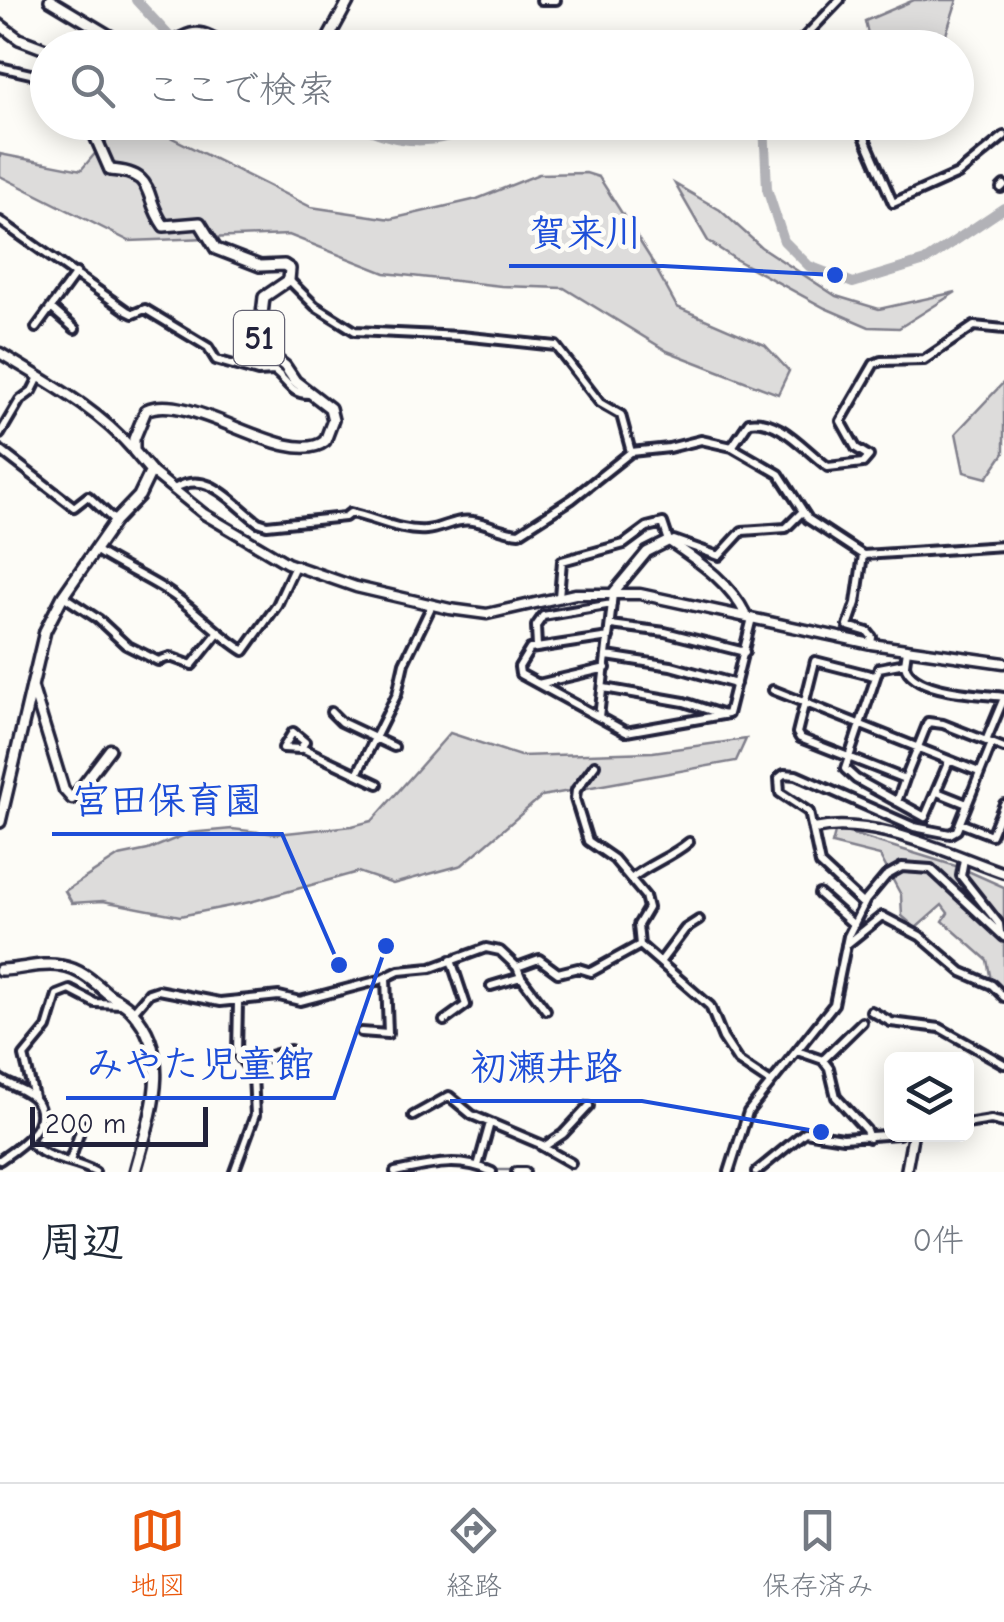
<!DOCTYPE html>
<html lang="ja">
<meta charset="utf-8">
<style>
body{margin:0;font-family:"Comic Neue","Klee One",sans-serif;background:#f6f6f7;color:#1f2937}
.controls{position:absolute;right:30px;bottom:30px;display:grid;overflow:hidden;border-radius:15px;box-shadow:0 5px 25px #0003}
.controls button{width:90px;height:90px;display:grid;place-items:center;padding:0;border:0;border-bottom:2px solid #e0e1e3;background:#fff;color:#1f2937;font:50px sans-serif}
.scale{position:absolute;left:30px;bottom:25px;width:178px;box-sizing:border-box;padding-left:10px;border:5px solid #22223b;border-top:0;font-size:28px;line-height:35px;white-space:nowrap;color:#22223b;-webkit-text-stroke:8px #fdfcf7;paint-order:stroke}
.list{margin:0;padding:0;list-style:none}
h2{display:flex;justify-content:space-between;align-items:center;height:130px;margin:0;padding:0 40px;font-size:42px}
h2 small{font-size:32px;font-weight:400;color:#747a83}
.icon{flex:none;width:55px;height:55px;fill:none;stroke:currentColor;stroke-width:2;stroke-linecap:round;stroke-linejoin:round}
.map{position:relative;flex:none;width:1004px;height:1172px;overflow:hidden}
.search{position:absolute;background:#fff;box-shadow:0 5px 25px #0003;left:30px;right:30px;top:30px;height:110px;display:flex;align-items:center;gap:25px;box-sizing:border-box;padding:0 35px;border-radius:55px;color:#747a83;font-size:38px}
.sheet{height:310px;background:#fff}
nav{display:flex;justify-content:space-around;align-items:center;box-sizing:border-box;height:140px;border-top:2px solid #e0e1e3;background:#fff;font-size:28px;color:#747a83}
nav a{display:grid;justify-items:center;gap:5px}
nav .on{color:#ea580c}
.map>svg:first-child{display:block}
.green{fill:#dddcdb;stroke:#807f8b;stroke-width:2.5}
.lines{fill:none;stroke-linecap:round;stroke-linejoin:round}
.stream{stroke:#787885;stroke-width:2.5}
.river{stroke:#b2b2b7;stroke-width:10}
.street-casing{stroke:#22223b;stroke-width:14}
.secondary-casing{stroke:#22223b;stroke-width:15}
.primary-casing{stroke:#22223b;stroke-width:16}
.street{stroke:#fdfcf7;stroke-width:6}
.secondary{stroke:#fdfcf7;stroke-width:8}
.primary{stroke:#fdfcf7;stroke-width:9}
.labels{text-anchor:middle;dominant-baseline:central;stroke-width:9;stroke-linejoin:round;paint-order:stroke}
.shield{fill:#fdfcf7;stroke:#646373;stroke-width:2.5}
.shield-label{font-size:32px;font-weight:bold;fill:#22223b}
.leader{fill:none;stroke:#1d4ed8;stroke-width:4}
.callout-dot{fill:#1d4ed8;stroke:#fdfcf7;stroke-width:4}
.callout-label{font-size:38px;text-anchor:middle;font-weight:bold;fill:#1d4ed8;stroke:#fdfcf7;stroke-width:9;stroke-linejoin:round;paint-order:stroke}
</style>
<div class="map">
<svg width="1004" height="1172" viewBox="0 0 1004 1172">
<rect width="100%" height="100%" fill="#fdfcf7"/>
<filter id="ink" filterUnits="userSpaceOnUse"><feTurbulence type="fractalNoise" baseFrequency=".01" numOctaves="2"/><feDisplacementMap in="SourceGraphic" scale="20" xChannelSelector="R" yChannelSelector="G"/><feConvolveMatrix kernelMatrix="1 2 1 2 8 2 1 2 1" color-interpolation-filters="sRGB"/></filter>
<g filter="url(#ink)">
<path class="green" d="M914,0H957L942,47H871L865,21Z
M122,122L142,123L311,207L391,219L477,199L539,174L586,173L599,177L649,256L677,307L765,345L789,371L778,394L667,351L564,288L501,286L385,273L289,235L129,241L0,176V154L81,170Z
M675,184L720,210L761,247L836,296L879,309L956,292L899,328L869,327L825,308L735,259L708,241Z
M1004,382V453L987,478L964,472L956,433Z
M450,733L520,756L653,752L746,739L736,761L542,796L462,865L393,884L358,872L250,902L180,916L103,901L72,903L65,891L119,856L148,850L189,833L232,829L277,834L352,826L372,821Z
M836,829L959,867L1004,887V990L991,980L987,960L943,921L948,913L942,905L916,928L902,916L901,895L880,856L832,844Z"/>
<g class="lines">
<path class="stream" d="M973,1120L994,1117L1004,1120
M437,1161L461,1159L478,1164
M495,1170H516
M751,1172L802,1128L818,1131"/>
<path class="river" d="M136,0L169,36L175,48
M353,122C397,145 437,148 480,122
M764,122L767,189L784,241L809,266L853,283L925,261L1004,208"/>
<g class="street-casing">
<path id="street" d="M541,0H556
M794,48L840,0
M0,67L48,78
M858,122L893,203L958,174L1004,136
M1001,188L1004,185
M0,221L127,311L133,314L145,309L208,347L216,360L258,372L274,371C288,381 290,395 311,394
M289,280L315,306L355,331L461,336L556,346L600,403L621,415L631,452
M51,308L75,329
M36,328L76,273
M0,434L20,400L32,391L39,377
M732,447L749,422C780,417 805,451 828,467L863,463L869,456L856,448L841,421L874,364L881,361L924,360L974,326L1004,329
M0,450L74,507L88,496L115,521
M174,489C208,468 232,503 258,522L267,525L345,517L350,513C375,518 400,532 426,530C443,529 455,518 473,521C488,523 502,532 519,533L572,499L631,452L669,448L701,440L732,447L779,474L808,519L863,555L1004,546
M672,542L674,540L719,556L742,531L786,528L802,512
M95,550C119,566 146,577 170,593C196,610 217,634 244,651L277,605L295,566
M863,555L856,603L848,626L868,632L872,637L871,644
M63,596L98,619L126,645L158,661L170,657L192,665L217,634
M559,597L562,561L624,544L647,527L663,523L669,541
M611,625L665,632L745,652
M609,637L530,649L519,667L520,674L626,732L728,714L752,618
M537,648L536,626L543,616L612,604
M907,649C907,652 905,662 905,665C912,693 982,694 1004,697
M607,656L671,666L736,684
M905,663L879,668L845,769L856,779L925,817L949,761
M874,676L815,661L797,733L800,738L902,778L906,777L928,722L943,724L1004,748
M538,684L606,668
M604,688L684,702L724,715
M773,690L979,772
M331,712L341,722L394,747
M599,717L613,594
M293,732L305,742L300,749L283,748Z
M986,741L1004,698
M302,748L378,784
M595,765L576,790L575,799L588,841L614,859L645,896L648,908L638,925L640,945L710,1006L723,1038L738,1061L771,1083
M357,774L397,694L404,663L432,605
M937,792L967,804
M897,802L905,779
M960,823L991,835L1004,804
M964,859L961,876L999,924L1000,932
M631,879C649,864 670,858 689,842
M819,894L854,925
M863,904L820,864L809,812L780,793L779,778L784,774L796,775L914,827L950,834L957,830L992,743
M846,945L882,916L920,936L962,972L992,985L1004,997
M661,961L685,929L699,920
M517,967L521,977L546,1010
M491,986L521,977
M871,1011L891,1022L940,1028L1004,1064
M133,1012L149,993L158,990L220,1002L279,996L300,1001L380,980L399,971L431,968L486,948L500,951L517,967L539,959L558,973L578,968L591,972L640,945
M444,1021L466,1005L451,960
M361,1032L388,1034L386,977
M797,1051L823,1060L829,1068L836,1097L866,1130L869,1138
M823,1060L862,1022
M251,1070L257,1060L290,1050
M0,1079C10,1086 30,1091 36,1101C53,1126 16,1149 0,1160
M34,1097L24,1056L47,1028L57,995L70,990L95,1003L123,1004
M413,1116L449,1096L472,1115L545,1146L563,1134L589,1106
M966,1124L991,1120L1004,1123
M28,1140C46,1162 72,1159 95,1172
M541,1146L571,1163
M70,1161L82,1125
M478,1166L490,1123
M234,1172L255,1115L253,1075L237,1053L238,1002
M395,1172C429,1165 459,1156 492,1172
M516,1172H525
M729,1172L748,1112L834,1004L848,936L866,900L886,876L902,867L931,869L1004,937
M756,1172L805,1132L843,1138L899,1134"/>
</g>
<g class="secondary-casing">
<path id="secondary" d="M0,353C47,382 97,408 134,451
M151,471L204,514L287,563L356,587L450,609L487,614L575,594H640L871,644L1004,663
M613,593L647,552L669,541C699,562 729,581 746,615
M32,685L64,790L72,799L110,749
M814,829C875,816 947,853 1004,873
M906,1172L913,1134"/>
</g>
<g class="primary-casing">
<path id="primary" d="M50,0L130,48
M0,25L19,39L48,50
M163,48C196,29 197,28 230,48
M323,48L349,0
M0,822L45,631L63,596L115,521L139,496L151,471L134,451V439L146,410C191,389 288,470 325,441L333,420L330,408L295,381L285,366L264,350L259,341L264,297L289,280L290,269L284,265L260,266L216,249L200,223L164,226C142,196 158,173 110,170L89,122
M0,970C20,970 42,962 61,966C80,969 93,981 107,993C115,999 125,1003 132,1011C175,1057 149,1119 135,1172"/>
</g>
<use href="#street" class="street"/>
<use href="#secondary" class="secondary"/>
<use href="#primary" class="primary"/>
</g>
</g>
<g class="labels">
<rect class="shield" x="234" y="311" width="50" height="54" rx="8"/>
<g class="shield-label">
<text x="259" y="338">51</text>
</g>
</g>
<path class="leader" d="M835 275L663 266H509M339 965L282 834H52M386 946L334 1098H66M821 1132L642 1101H450"/>
<g class="callout-dot">
<circle cx="835" cy="275" r="10"/>
<circle cx="339" cy="965" r="10"/>
<circle cx="386" cy="946" r="10"/>
<circle cx="821" cy="1132" r="10"/>
</g>
<g class="callout-label">
<text x="586" y="246">賀来川</text>
<text x="167" y="813">宮田保育園</text>
<text x="200" y="1077">みやた児童館</text>
<text x="546" y="1080">初瀬井路</text>
</g>
</svg>
<div class="controls">
<button><svg class="icon" aria-label="layers" viewBox="0 0 24 24"><path d="M12 4l9 5-9 5-9-5zM3 14l9 5 9-5"/></svg></button>
</div>
<div class="scale">200 m</div>
<div class="search"><svg class="icon" aria-label="search" viewBox="0 0 24 24"><circle cx="10" cy="10" r="6"/><path d="M15 15l6 6"/></svg>ここで検索</div>
</div>
<section class="sheet">
<h2>周辺<small>0件</small></h2>
<ul class="list">
</ul>
</section>
<nav>
<a class="on"><svg class="icon" aria-label="map" viewBox="0 0 24 24"><path d="M3 6l6-2 6 2 6-2v14l-6 2-6-2-6 2zM9 4v14M15 6v14"/></svg>地図</a>
<a><svg class="icon" aria-label="directions" viewBox="0 0 24 24"><path d="M12 3l9 9-9 9-9-9zM9 14v-3h6M13 9l2 2-2 2"/></svg>経路</a>
<a><svg class="icon" aria-label="saved" viewBox="0 0 24 24"><path d="M7 4h10v16l-5-4-5 4z"/></svg>保存済み</a>
</nav>
